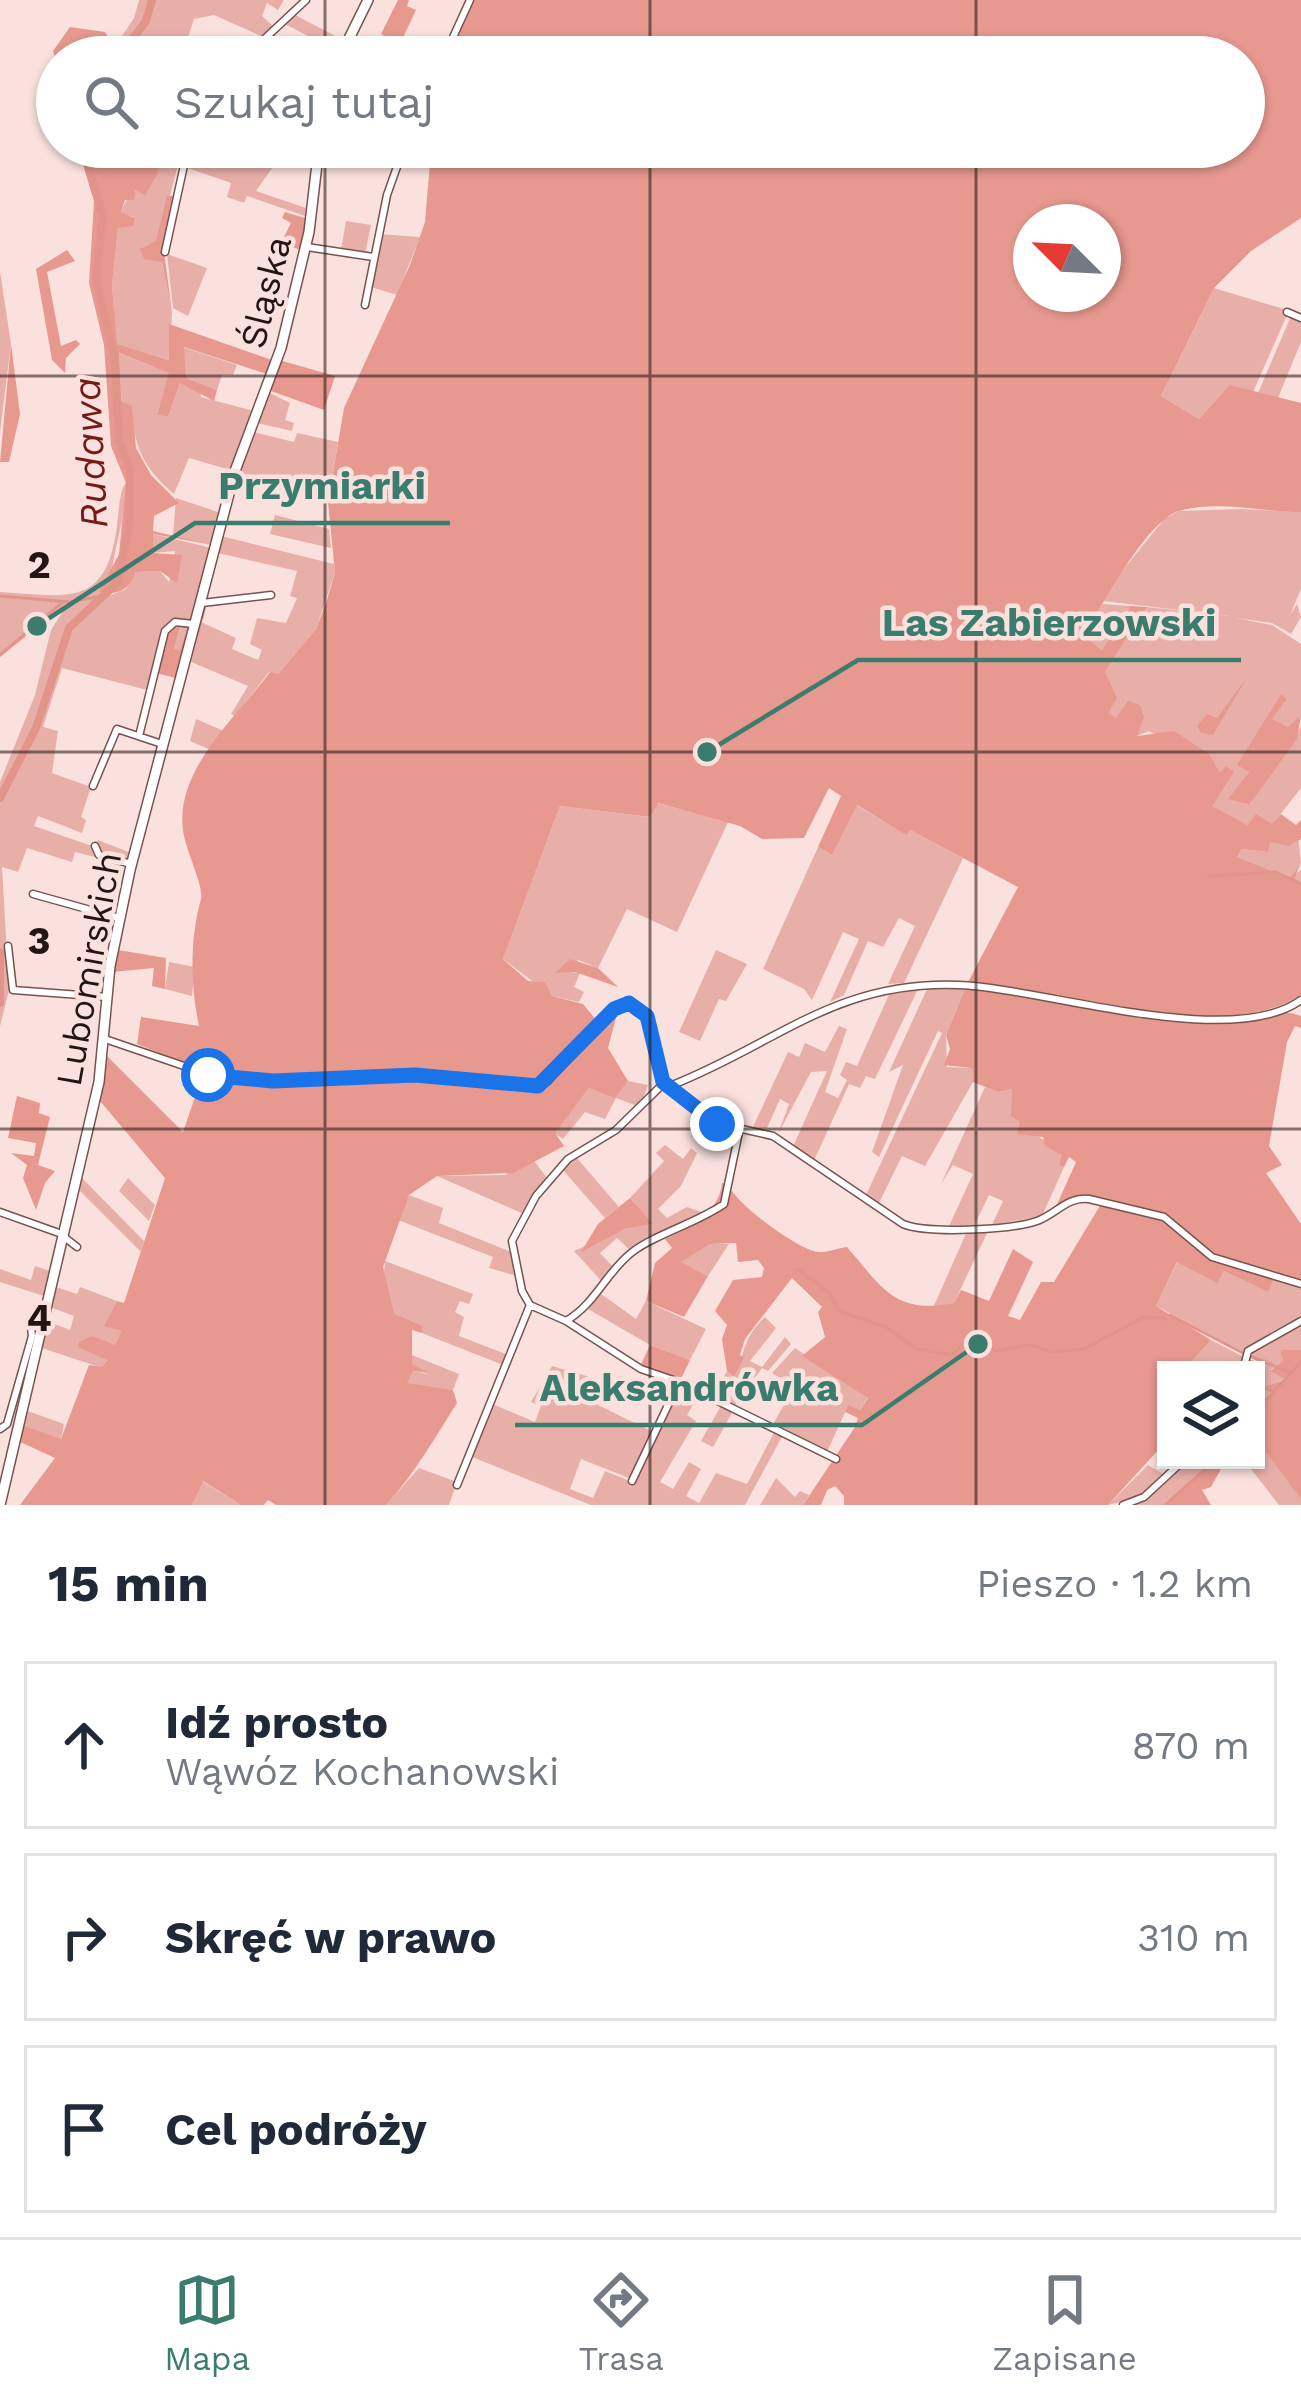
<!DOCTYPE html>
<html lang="pl">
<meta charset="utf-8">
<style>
body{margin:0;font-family:"Work Sans",sans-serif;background:#f2f2f3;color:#1f2937}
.controls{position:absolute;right:36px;bottom:36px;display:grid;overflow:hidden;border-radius:0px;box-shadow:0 3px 9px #0004}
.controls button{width:108px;height:108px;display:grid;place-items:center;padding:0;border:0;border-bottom:3px solid #e0e1e3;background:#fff;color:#1f2937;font:60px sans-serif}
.compass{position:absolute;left:1013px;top:204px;width:108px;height:108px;border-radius:50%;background:#fff;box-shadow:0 3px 9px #0004;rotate:294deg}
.stop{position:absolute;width:36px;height:36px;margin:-27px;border:9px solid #1a73e8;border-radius:50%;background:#fff}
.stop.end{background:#1a73e8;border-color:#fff;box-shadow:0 3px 12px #0008}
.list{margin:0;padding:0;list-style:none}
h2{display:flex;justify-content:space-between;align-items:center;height:156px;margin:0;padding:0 48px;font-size:51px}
h2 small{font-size:39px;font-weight:400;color:#747a83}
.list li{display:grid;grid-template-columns:78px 1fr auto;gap:36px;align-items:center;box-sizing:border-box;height:168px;margin:0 24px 24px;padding:0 24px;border:3px solid #e0e1e3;border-radius:0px}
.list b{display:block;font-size:45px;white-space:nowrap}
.list p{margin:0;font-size:39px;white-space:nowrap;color:#747a83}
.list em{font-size:39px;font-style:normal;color:#747a83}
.icon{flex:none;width:66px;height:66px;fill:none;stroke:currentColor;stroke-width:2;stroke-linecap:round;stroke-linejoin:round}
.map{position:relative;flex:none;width:1301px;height:1505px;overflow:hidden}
.search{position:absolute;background:#fff;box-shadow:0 3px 9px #0004;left:36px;right:36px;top:36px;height:132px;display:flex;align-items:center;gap:30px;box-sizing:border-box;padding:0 42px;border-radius:66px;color:#747a83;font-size:45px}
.sheet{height:732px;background:#fff}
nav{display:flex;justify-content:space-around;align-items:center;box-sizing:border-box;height:168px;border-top:3px solid #e0e1e3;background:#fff;font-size:33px;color:#747a83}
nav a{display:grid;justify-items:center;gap:6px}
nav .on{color:#3a7d6e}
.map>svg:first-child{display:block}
.green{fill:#e8afa8}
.forest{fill:#e7988f;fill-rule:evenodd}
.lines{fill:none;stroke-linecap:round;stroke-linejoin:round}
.stream{stroke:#e2948a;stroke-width:3}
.river{stroke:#e2948a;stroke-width:8}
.minor-casing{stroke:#77534f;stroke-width:9}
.major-casing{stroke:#77534f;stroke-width:12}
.minor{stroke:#fff;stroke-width:6}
.major{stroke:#fff;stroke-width:9}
.route{stroke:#1a73e8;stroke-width:15}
.grid{fill:none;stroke:#231513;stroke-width:3;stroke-opacity:0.55}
.labels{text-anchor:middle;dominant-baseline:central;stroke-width:9;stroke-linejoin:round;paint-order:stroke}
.street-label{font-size:36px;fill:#231513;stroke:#fae1dd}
.water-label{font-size:39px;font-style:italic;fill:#761a17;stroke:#fae1dd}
.grid-label{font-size:39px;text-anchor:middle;font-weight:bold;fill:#231513;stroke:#fae1dd;stroke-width:9;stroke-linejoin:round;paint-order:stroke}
.leader{fill:none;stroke:#3a7d6e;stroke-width:4.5}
.callout-dot{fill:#3a7d6e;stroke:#fae1dd;stroke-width:4.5}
.callout-label{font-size:39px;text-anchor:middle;font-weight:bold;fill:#3a7d6e;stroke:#fae1dd;stroke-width:9;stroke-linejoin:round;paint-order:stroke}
</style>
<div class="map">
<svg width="1301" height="1505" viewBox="0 0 1301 1505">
<rect width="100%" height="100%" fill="#fae1dd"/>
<path class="green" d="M139,0H284L278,10L267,3L262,16L273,26L261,36L214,15L194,19L182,57H108L134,18Z
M295,15L343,40L337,51L285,24Z
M119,147H176L181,154L153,259L162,262L172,312L170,360L116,344L112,286L118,228L134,217L121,213C128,189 145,188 157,163L124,159Z
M224,148L272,168L256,191L306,208L305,216L247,196L244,203L227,197L231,183L185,167L187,155Z
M346,221L371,225L365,254L341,250Z
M379,234L420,237L397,295L371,287Z
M167,254L207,268L188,316L173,308Z
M0,271L11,344L0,432Z
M1214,288L1284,309L1287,315L1253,392L1230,386L1199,419L1161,396Z
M1291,316L1301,320V342L1278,398L1258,393Z
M183,347L237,365L233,375H222L217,390L186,378Z
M118,353L170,373L157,413L168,417L180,383L200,390L201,397L254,411L230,470L189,458L174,494C144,469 133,446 132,407L120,401Z
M270,393L290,403L285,420L294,423L292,431L257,423Z
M254,432L294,442L297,433L338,442L328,502L235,481Z
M126,482C127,521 108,560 111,595L126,589L135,572L160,571L169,582L175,551L152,553L153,534L212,548L191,635L180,651L174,649L181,626H171L151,691L62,668L43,727L58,731L52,773L91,787L81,817L86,820L82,833L38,816L34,826L95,847L98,840L131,853L127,865L75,852L72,862L27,848L18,872L2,867L9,990L0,1026V782L35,695L51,630L69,602L0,657V592C68,596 106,609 117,526C119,511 119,492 126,482Z
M176,498L221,513L212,545L173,536Z
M1242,509L1301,512V589L1290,615L1297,604L1301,617L1291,634L1272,623L1235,618L1272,625L1301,644V715L1288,728L1271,719L1287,699L1281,694L1238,765L1249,772L1229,799L1249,805L1301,727V788L1273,824L1248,825L1211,806L1223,785L1221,774L1149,731L1137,736L1107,713L1105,672L1147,607L1230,616L1103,601L1105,592L1165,518L1179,511Z
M275,515L329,529L331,548L270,534Z
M221,536L334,564L335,573L316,629L277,675L269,672L235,716L231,714L248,686L191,662L201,622L236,638L232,649L258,660L262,650L250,644L257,618L286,623L297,598L290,596L297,571L218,553Z
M1102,604L1131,606L1102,650L1084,636Z
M196,719L224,731L211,750L190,741Z
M657,803L728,822L677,932L627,909L598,968L578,960L569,972L580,973L574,987L584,992L579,1002L552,996L503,959L560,806L649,817Z
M856,805L905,834L910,830L963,858L904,983L888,984L915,926L899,918L883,947L868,941L844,995L830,1002L859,939L843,932L812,1000L804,989L763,969L818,847L832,855Z
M1298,836L1301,863L1291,877L1301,870V882L1237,857L1242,849L1267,852L1270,841Z
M716,950L747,964L726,1001L719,999L700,1041L679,1032Z
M169,962L195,967L192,996L165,989Z
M918,989L875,1079L866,1076L860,1088L849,1084L812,1165L791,1151L827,1071L811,1072L778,1134L789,1104L780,1099L767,1128L752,1129L788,1052L799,1057L805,1043L825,1052L839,1026L847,1029L825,1092L838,1098L847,1080L840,1075L846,1062L857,1066L891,990Z
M927,989H965L946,1035L947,1067L972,1068L973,1082L925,1166L902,1156L878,1205L865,1197L942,1033L938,1031L879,1157L872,1152L903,1065L889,1072Z
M628,1081L648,1085L640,1107L616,1098L605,1119L585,1112L563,1139L554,1133L589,1088L615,1097Z
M985,1087L998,1092L1012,1089L1020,1121L1063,1156L1059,1164L1064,1167L1042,1216L992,1225L1003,1201L989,1195L974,1226H949L973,1174L953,1165L941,1184Z
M665,1145L683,1159L691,1148L697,1153L681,1186L658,1209L667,1218L687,1207L707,1214L683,1232L631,1251L617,1238L600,1253L614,1268L604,1284L574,1251L625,1229L652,1224L630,1198L664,1161L656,1153Z
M576,1157L619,1207L605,1218L562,1169Z
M532,1158L547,1178L524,1214L437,1176L505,1175Z
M80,1176L144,1241L141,1252L77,1188Z
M128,1178L155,1205L149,1221L119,1191Z
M409,1195L443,1208L439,1223L511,1252L517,1276L489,1268L493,1257L398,1220Z
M968,1229H989L954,1303L933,1308Z
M710,1244H729L708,1276L680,1262Z
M385,1261L473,1294L469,1304L460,1301L455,1312L464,1317L459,1336L508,1355L503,1365L422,1333L423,1326L394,1315L383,1284Z
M1178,1261L1217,1282L1224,1271L1267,1291L1273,1281L1301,1285V1318L1244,1352L1156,1306Z
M35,1266L50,1271L44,1296L0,1282V1269L31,1280Z
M53,1286L77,1294L80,1287L117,1301L105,1325L121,1331L115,1345L89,1340L79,1347L107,1359L102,1368L42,1348L47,1321L70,1330L74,1316L50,1307Z
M601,1294L636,1319L646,1301L706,1329L690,1360L650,1345L588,1309Z
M765,1317L776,1328L750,1361L762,1367L785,1337L791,1344L768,1371L762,1368L734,1407L713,1397L727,1371L734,1375C746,1353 742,1338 765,1317Z
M1301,1323V1350L1280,1351L1284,1361L1270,1370L1287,1378L1262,1388L1273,1392L1256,1410V1370H1245V1358L1264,1364L1248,1354Z
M1211,1340L1242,1356V1370H1184Z
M795,1348L868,1397L860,1410L848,1406L826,1454L772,1426L794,1387L772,1373Z
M412,1355L459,1374L453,1390L406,1384L413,1371L428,1374L412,1365Z
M552,1366L593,1378L588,1400L653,1432L629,1478L581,1459L570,1489L593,1498L605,1471L632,1482L680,1384L700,1393L687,1415L696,1421L660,1482L673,1489L689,1462L701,1469L686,1496L699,1503L716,1473L747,1484L775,1431L783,1435L745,1505H591L470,1456L490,1403L535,1422L541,1406L531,1402Z
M722,1404L733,1411L713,1447L701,1441Z
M25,1410L64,1424L61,1440L22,1425Z
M1256,1439L1301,1498V1505H1279L1244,1460H1256Z
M1185,1460H1214L1163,1505H1128Z
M1148,1465L1165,1475L1143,1497L1108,1505Z
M419,1468L457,1482L449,1505H386Z
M776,1478L795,1497L800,1491L809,1495L803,1505H760Z
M202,1481L241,1505H192Z"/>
<path class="forest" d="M398,0H409L407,6L416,10L400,44L381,34Z
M471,0H1301V218L1251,251L1214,288L1161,396L1199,419L1230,385L1301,403V512C1263,512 1217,500 1179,511C1147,520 1101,607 1084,636L1102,650L1131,606L1147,607L1105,672L1117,698L1108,713L1116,718L1128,701L1140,705L1144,717L1137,736L1174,731L1209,754L1220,773L1226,766L1234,772L1212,806L1248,825L1256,814L1272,824L1281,814L1296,825L1301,820V839L1289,846L1270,842L1268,852L1242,849L1237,857L1290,878L1301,863L1294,879L1301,882V995C1220,1045 1057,999 967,984L1018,887L910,830L906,835L857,805L832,855L818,847L841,796L829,788L804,838L762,839L740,826L658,803L650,817L560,806L503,959L528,981L545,982L552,996L583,1004L597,1021L609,1008L617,1014L608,1048L628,1081L615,1098L589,1088L555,1133L564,1146L513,1173L437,1176L409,1195L383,1267L394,1314L423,1326L422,1333L412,1330V1364L429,1373L413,1371L407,1383L453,1390L457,1403C434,1439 415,1473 386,1505H276L268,1500L264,1505H241L203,1481L192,1505H20L55,1458L18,1441L22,1425L61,1439L89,1365L102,1367L107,1360L78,1347L79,1342L92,1336L115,1345L121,1331L104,1326L117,1301L124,1303L165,1178L100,1101L107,1056L183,1132L204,1071L137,1044L141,1017L199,1026C190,985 190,938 201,899C204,886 185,849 183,830C175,769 237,717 270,672L278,674L316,629L326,603L335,573L328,502L344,408L410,265L425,222L430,162L402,159L407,147H1244V57H446ZM1031,222H1103V294H1031Z
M70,27L105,32L111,42L86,49L71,45L67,57H57V65L53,51Z
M78,147H119L125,159L157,163L158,173L145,195L135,190L134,200H125L121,212L135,218L133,226L118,228L112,286L117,344L169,360V324L272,360L270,375L184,347L186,378L217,390L214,401L180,383L168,417L157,414L169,373L119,353L120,401L132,406L136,448L151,475L179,503L154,516L153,531L212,545L153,534V553L182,555L177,583L160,571L135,572C131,590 116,596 99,592L119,554L126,483L111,446L104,345L89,283L94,201Z
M167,196H174L164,252L172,312L162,262L144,259L140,249L156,241Z
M285,212L308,219L301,250L281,243L291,223L282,218Z
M67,250L75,261L47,272L61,346L76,340L80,344L66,358L65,373L52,360L36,269Z
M11,344L20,414L9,462H0Z
M279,360L335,376L324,410L271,391Z
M181,625L174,649L180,650L186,633L191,635L179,679L156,673L167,630Z
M1248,676L1213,735L1201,733L1197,726L1207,714L1217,718Z
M1281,694L1287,699L1272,719L1288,727L1301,715L1297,739L1249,805L1228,799L1249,772L1237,765Z
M118,950L166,958L165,989L152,986L154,968L112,972Z
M570,959L598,968L618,987L575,972L555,973Z
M965,989C1056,999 1143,1019 1237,1018C1260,1018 1279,1007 1301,1016V1028L1295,1026L1287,1042L1269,1146L1282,1165L1266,1173L1301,1224V1281L1287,1277L1282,1283L1273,1281L1268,1292L1224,1271L1217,1283L1177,1262L1156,1306L1211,1340L1184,1370H1166L1161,1447L1108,1505H844V1496L835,1486L827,1490L821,1505H803L855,1427L858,1418L845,1412L848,1405L860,1410L868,1398L802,1356L825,1337L818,1312L822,1307L792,1278L745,1339L740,1355L744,1358L734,1376L727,1371L722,1339L727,1325L715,1311L733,1280L762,1277L764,1268L758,1260L738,1262L736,1243L710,1244L681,1262L708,1276L684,1317L646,1301L655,1263L672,1248L665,1239C690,1229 720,1211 722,1183H728C731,1201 800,1251 818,1252C827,1253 838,1248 847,1247C882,1287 894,1315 954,1303L961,1290L989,1301L1013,1249L1033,1262L1008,1316L1020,1320L1041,1282H1054L1101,1204C1082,1193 1073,1198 1055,1209L1076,1162L1069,1157L1064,1167L1059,1165L1062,1155L1045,1146L1043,1137L1017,1134L1020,1122L1011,1116L1012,1089L998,1092L973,1082L972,1068L944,1065L950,1049L946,1035Z
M17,1096L40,1103L39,1113L50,1117L38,1165L55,1171L45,1183L36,1210L23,1178L27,1165L11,1153L34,1156L36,1143L8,1138Z
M630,1198L653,1224L625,1229L581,1252L598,1224Z
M650,1345L690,1360L680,1381L640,1367Z
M1280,1350H1301V1499L1256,1439V1410L1272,1393L1261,1388L1286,1379L1270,1371L1283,1361Z
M1214,1460L1223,1465L1211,1487L1202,1490L1211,1505H1163Z"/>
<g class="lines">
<path class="stream" d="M0,596L70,602L96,597
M202,618L205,606
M197,635L201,620
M0,655L63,602
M1208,876L1276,872L1301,884
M797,1269L830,1293L839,1311L886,1327L916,1349L952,1355L963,1345L980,1344L996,1351L1031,1345L1052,1352L1084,1349L1144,1317L1166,1319
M1170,1315L1243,1353
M1250,1356L1291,1373
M1256,1411L1301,1362
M1165,1505L1215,1460"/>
<path class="river" d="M119,57L146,21L152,0
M0,798L36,728L69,628L118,582L130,522V471L119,440L115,359L96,278L103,216L82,147
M0,952V1003"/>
<g class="minor-casing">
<path id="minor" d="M245,57L306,0
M444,57L470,0
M307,247L373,257
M165,252L188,147
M365,305L387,195L404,147
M1287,312L1301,318
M202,603L271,595
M139,736L165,631L175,622L193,624
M93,786L117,729L162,744
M95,846L99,855L131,864
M33,894L119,918
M8,946L13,990L107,997
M105,1039L216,1077L292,1081L415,1075L526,1087L547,1082L614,1009L633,1004L650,1023L664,1083L715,1123L773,1136L903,1224C927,1234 1011,1230 1037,1221C1056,1214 1068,1196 1089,1199L1164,1217L1212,1257L1301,1284
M664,1083L616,1130L568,1159L536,1196L512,1241L522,1291L530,1305L566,1321L641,1369L679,1382L836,1459
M670,1086C777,1044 836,980 959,985C1042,988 1230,1051 1301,1000
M0,1212L59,1233L77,1247
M566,1321C596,1303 605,1274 631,1253C653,1235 695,1224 724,1204L739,1132
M1243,1370L1248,1351L1301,1321
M0,1429L7,1424L32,1336L30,1319L43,1318
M632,1481L679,1382
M457,1485L530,1305
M1123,1505L1144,1497L1184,1460"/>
</g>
<g class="major-casing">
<path id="major" d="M340,57L368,0
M0,1505L99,1082L110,966L130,870L235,471L281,348L309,232L319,147"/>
</g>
<use href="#minor" class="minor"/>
<use href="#major" class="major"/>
</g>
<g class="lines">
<path class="route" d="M208,1075L273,1081L415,1075L538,1086L614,1009L629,1003L647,1016L663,1082L717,1124"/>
</g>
<path class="grid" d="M325,0V57M650,0V57M976,0V57M325,147V1505M650,147V1505M976,147V1505M0,376H1301M0,752H1301M0,1129H1301"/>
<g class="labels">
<g class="street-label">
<text transform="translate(266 292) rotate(-76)">Śląska</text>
<text transform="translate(89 969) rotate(-80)">Lubomirskich</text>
</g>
<g class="water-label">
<text transform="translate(90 453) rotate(-93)">Rudawa</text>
</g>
</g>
<g class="grid-label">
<text x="39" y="578">2</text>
<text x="39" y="954">3</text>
<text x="39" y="1331">4</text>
</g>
<path class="leader" d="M37 626L195 523H450M707 752L858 660H1241M978 1344L862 1425H515"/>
<g class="callout-dot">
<circle cx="37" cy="626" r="12"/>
<circle cx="707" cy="752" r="12"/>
<circle cx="978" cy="1344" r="12"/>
</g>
<g class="callout-label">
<text x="322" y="499">Przymiarki</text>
<text x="1049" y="636">Las Zabierzowski</text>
<text x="689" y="1401">Aleksandrówka</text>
</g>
</svg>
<div class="controls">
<button><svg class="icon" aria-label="layers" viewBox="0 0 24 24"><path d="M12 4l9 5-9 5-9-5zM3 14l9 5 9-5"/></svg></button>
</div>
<svg class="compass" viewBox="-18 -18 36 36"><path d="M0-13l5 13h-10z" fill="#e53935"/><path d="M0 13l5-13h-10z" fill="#747a83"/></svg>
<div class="stop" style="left:208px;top:1075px"></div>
<div class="stop end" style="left:717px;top:1124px"></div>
<div class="search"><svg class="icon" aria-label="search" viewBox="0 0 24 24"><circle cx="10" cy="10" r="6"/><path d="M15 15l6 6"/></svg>Szukaj tutaj</div>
</div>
<section class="sheet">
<h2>15 min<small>Pieszo · 1.2 km</small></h2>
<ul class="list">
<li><svg class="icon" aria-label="ahead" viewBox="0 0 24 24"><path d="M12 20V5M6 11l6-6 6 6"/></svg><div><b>Idź prosto</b><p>Wąwóz Kochanowski</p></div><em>870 m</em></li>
<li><svg class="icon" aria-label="right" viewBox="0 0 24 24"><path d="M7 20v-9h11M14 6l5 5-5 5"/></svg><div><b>Skręć w prawo</b></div><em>310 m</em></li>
<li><svg class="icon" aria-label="arrive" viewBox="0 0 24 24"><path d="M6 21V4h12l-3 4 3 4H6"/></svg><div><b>Cel podróży</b></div></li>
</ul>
</section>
<nav>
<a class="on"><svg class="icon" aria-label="map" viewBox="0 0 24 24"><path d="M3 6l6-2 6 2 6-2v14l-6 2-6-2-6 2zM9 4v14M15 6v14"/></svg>Mapa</a>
<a><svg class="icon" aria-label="directions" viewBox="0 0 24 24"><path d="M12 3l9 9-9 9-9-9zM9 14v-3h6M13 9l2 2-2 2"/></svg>Trasa</a>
<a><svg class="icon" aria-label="saved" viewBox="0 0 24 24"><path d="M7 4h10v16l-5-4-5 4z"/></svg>Zapisane</a>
</nav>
